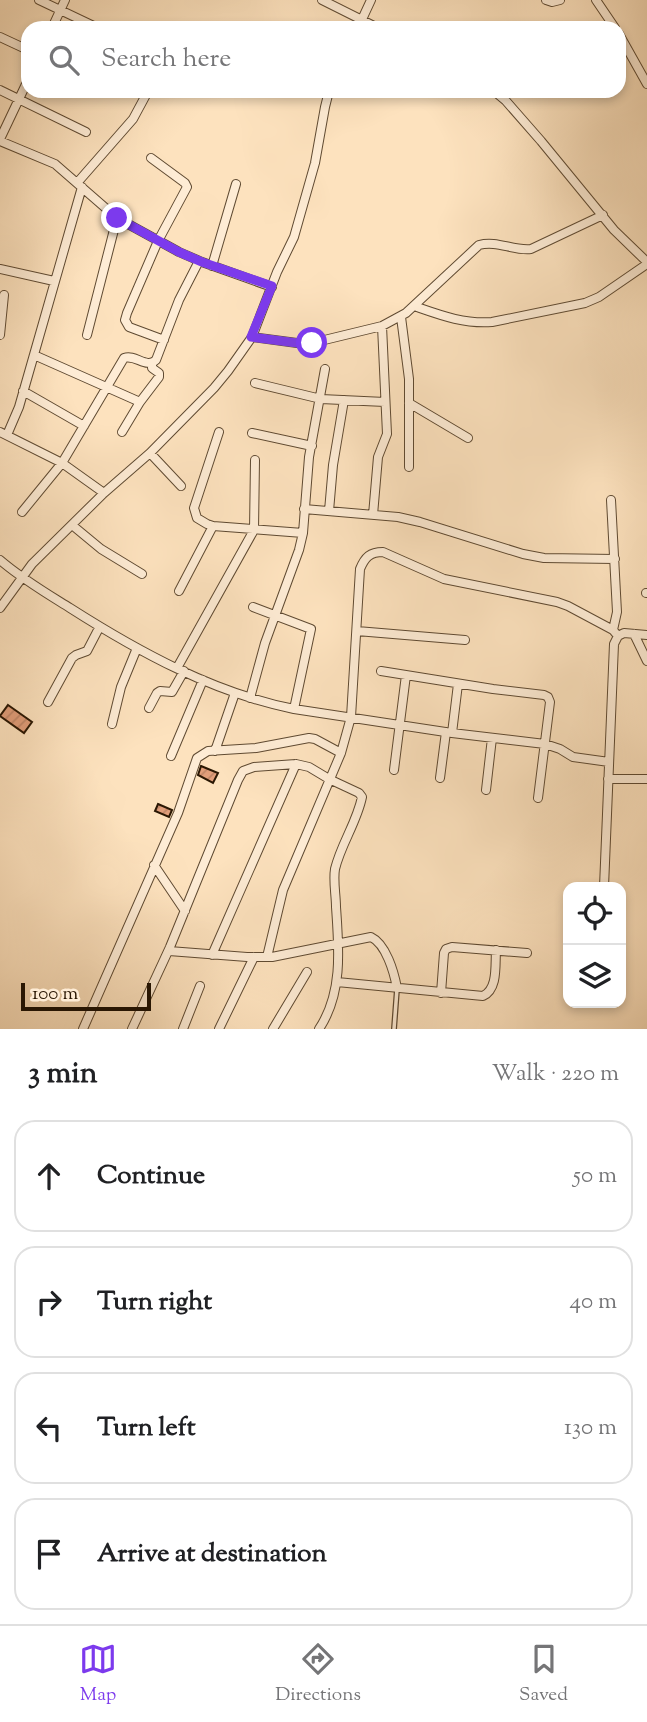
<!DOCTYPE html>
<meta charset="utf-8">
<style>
body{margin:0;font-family:"Sorts Mill Goudy",serif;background:#f6f6f6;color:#202124}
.controls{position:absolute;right:21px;bottom:21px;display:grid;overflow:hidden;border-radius:14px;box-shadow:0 4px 10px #0003}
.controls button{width:63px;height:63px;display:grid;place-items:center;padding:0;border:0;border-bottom:2px solid #e0e0e0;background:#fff;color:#202124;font:35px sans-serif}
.scale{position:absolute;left:21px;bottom:18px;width:130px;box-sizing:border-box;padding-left:7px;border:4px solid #2a1703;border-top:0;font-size:19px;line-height:24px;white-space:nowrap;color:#2a1703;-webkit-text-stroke:5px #feecd5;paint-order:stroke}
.stop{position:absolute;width:21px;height:21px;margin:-16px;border:5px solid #7c3aed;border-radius:50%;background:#fff}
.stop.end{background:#7c3aed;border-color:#fff;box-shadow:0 2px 7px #0008}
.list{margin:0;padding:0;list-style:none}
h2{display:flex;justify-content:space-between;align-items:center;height:91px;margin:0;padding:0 28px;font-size:30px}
h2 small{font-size:23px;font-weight:400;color:#757577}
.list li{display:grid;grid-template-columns:46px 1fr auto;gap:21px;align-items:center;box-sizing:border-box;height:112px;margin:0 14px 14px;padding:0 14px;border:2px solid #e0e0e0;border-radius:21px}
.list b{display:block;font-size:26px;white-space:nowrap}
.list em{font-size:23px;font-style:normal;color:#757577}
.icon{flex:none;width:38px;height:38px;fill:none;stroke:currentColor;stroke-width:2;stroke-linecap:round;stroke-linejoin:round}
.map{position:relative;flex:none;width:647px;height:1029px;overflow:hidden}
.search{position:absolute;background:#fff;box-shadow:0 4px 10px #0003;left:21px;right:21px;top:21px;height:77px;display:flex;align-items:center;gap:18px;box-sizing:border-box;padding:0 24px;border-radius:21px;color:#757577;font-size:26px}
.sheet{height:595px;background:#fff}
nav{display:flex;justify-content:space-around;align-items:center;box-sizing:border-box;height:98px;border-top:2px solid #e0e0e0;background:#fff;font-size:19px;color:#757577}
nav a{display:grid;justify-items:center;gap:4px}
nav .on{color:#7c3aed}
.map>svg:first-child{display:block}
.building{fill:url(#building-hatch);stroke:#2a1703;stroke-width:2}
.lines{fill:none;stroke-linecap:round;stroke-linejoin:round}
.service-casing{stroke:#5f4a32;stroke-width:6}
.minor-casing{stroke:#5f4a32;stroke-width:10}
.service{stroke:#feecd5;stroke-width:3.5}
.minor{stroke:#feecd5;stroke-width:8}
.route{stroke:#7c3aed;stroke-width:9}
</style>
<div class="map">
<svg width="647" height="1029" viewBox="0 0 647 1029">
<defs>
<pattern id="building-hatch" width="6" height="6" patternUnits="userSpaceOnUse" patternTransform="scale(1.75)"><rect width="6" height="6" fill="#e19e7a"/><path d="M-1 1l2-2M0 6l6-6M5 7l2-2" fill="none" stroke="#c18768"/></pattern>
</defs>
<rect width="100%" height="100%" fill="#fde2be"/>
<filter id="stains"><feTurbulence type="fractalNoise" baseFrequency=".00286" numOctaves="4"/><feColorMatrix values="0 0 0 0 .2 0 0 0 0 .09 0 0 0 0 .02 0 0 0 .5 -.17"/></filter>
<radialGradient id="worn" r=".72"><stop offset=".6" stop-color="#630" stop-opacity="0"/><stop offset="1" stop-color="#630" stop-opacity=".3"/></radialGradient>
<path class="building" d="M8,705L32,722L24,733L0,716Z
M201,766L218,773L213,783L198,775Z
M158,804L172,810L169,817L155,811Z"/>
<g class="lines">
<g class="service-casing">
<path id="service" d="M394,1029L397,989"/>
</g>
<g class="minor-casing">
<path id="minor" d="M39,0L98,28
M322,0L378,28
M546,0L552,2L560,0
M596,0L615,28
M52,28L65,0
M358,28L371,0
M619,34L647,84
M0,37L28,50
M0,90L86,132
M494,91L506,101L541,141L614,230L647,262
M0,139L28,80
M0,141L55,164L117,218L179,252L202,262L272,287
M151,158L185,183L187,187L158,241L127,313L125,320L129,327L164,340
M77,183L133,119L147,93
M212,266L236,184
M0,269L54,281
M414,306C440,315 463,324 492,322L585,303L599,297L647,264
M401,317L409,379V467
M0,335L4,295
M87,335L117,218
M252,337L297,343H312L382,326L406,313L479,245C497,240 513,251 531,249L603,215
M34,355L140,402
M255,383L321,399L385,402
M23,391L84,426
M409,403L468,438
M0,432L62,463L104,493
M122,432L140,402L159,377V373L152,368V363
M219,432L194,508L197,518L207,524L213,526L303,533
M252,433L312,446
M7,435L19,407L82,187
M150,453L181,486
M611,500L617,612L613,630
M304,509L398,517L420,522L523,554L544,558L615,559
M329,511L333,465L344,400
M22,512L62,463L124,358C136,354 146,369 156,360L179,300L199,261
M373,515L378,457L387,434L382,326
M72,525L101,549L142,574
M0,560C22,579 46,593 70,608C139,652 214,693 294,709L452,733L545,744L560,749L573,757L609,762
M179,591L213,526
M646,593H647
M253,607L311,629L294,709
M0,608L32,564L104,493L150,453L214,388L228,371L252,337L277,272L294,237L315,163L325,107L329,91
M357,631L465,640
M634,634L647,661
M177,668L254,530L255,460
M381,671L493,689L544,695L548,697L550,702L538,798
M250,698L265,643L299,550L303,533L309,457L325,369
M48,702L72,658L76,655L87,651L99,628
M149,708L157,693L160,691L172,692L184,671
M112,724L121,687L137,648
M452,733L458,684
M215,751L235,693
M171,756L203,680
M394,770L406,675
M440,778L446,732
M608,779H647
M486,790L492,738
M154,865L185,911
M604,887L614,644L618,636L624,633L647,635
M169,951L247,957H272L371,937C386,944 394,972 397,988
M212,955L296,764
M267,957L283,890L341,753L351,717L360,569C365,557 370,552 383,552L444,579L557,602L568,606L613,630L618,636
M337,982L483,996C498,989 495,966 496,950
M441,993L444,953L446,949L452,947L527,953
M83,1029L178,813L197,758L208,751L256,748L309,738L315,739L341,753
M132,1029L170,947L238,780L243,771L254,767L296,764L309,767L329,779L359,793L362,797C357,822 341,844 335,869C333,881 336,895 336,907C339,949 343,993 319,1029
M183,1029L200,986
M219,1029L254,957
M273,1029L307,972"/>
</g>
<use href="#service" class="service"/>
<use href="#minor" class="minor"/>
</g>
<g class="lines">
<path class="route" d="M117,218L179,252L202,262L272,286L251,337L297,343H312"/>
</g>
<rect width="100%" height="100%" filter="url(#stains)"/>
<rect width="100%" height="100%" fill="url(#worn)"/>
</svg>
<div class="controls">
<button><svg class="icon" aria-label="locate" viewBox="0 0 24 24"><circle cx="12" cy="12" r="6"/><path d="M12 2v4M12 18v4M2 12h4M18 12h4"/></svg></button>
<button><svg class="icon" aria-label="layers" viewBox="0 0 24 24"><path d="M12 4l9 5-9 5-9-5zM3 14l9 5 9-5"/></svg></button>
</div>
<div class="scale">100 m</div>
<div class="stop" style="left:312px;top:343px"></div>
<div class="stop end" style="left:117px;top:218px"></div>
<div class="search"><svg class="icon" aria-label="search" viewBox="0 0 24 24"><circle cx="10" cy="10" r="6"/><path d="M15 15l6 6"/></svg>Search here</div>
</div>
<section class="sheet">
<h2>3 min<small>Walk · 220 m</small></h2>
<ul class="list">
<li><svg class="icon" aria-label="ahead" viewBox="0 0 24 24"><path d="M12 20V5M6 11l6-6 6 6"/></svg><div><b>Continue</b></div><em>50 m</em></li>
<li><svg class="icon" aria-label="right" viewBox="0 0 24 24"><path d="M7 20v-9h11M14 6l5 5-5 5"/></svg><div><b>Turn right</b></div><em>40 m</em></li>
<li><svg class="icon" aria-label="left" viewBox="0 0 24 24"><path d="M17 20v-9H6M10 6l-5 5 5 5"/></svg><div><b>Turn left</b></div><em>130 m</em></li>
<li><svg class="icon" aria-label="arrive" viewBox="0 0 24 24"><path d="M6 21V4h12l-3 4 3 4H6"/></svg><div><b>Arrive at destination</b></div></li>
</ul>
</section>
<nav>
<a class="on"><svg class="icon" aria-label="map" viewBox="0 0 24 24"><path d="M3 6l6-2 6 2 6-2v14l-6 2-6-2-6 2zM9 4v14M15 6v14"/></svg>Map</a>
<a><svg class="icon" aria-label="directions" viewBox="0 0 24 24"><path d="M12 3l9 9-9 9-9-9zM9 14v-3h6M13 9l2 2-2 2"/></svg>Directions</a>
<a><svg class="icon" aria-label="saved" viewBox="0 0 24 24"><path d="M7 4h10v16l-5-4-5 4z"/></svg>Saved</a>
</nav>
